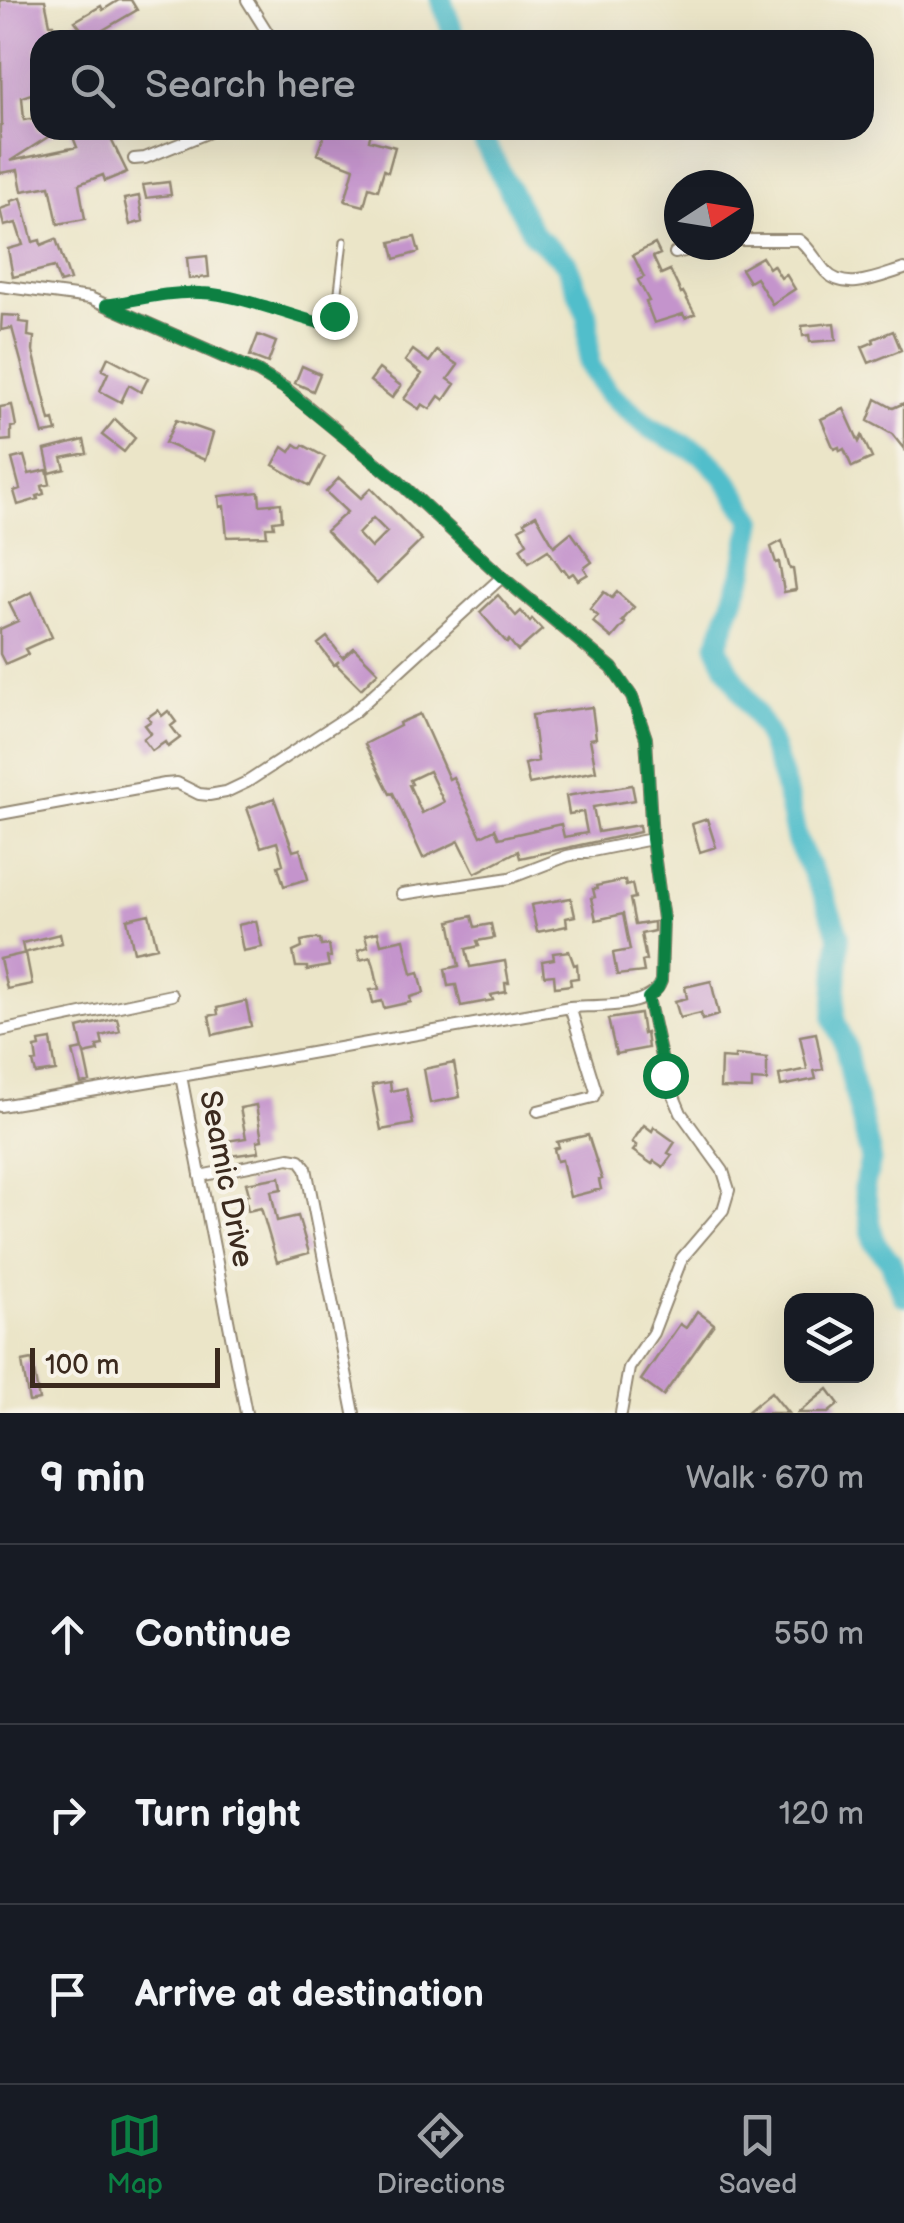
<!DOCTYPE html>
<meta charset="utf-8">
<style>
body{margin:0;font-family:"Balsamiq Sans",sans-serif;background:#242831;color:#f1f3f6}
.controls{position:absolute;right:30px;bottom:30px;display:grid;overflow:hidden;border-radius:20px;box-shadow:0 10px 40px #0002}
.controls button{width:90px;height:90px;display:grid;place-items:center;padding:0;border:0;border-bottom:2px solid #363941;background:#171b24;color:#f1f3f6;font:50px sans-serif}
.compass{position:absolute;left:664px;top:170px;width:90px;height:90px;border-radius:50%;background:#171b24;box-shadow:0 10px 40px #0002;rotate:78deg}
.scale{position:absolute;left:30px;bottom:25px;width:190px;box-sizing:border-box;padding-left:10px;border:5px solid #3b2a1e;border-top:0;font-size:28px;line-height:35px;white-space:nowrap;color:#3b2a1e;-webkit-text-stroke:8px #f7f3e8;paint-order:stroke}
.stop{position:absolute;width:30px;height:30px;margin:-22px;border:8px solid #0b8043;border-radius:50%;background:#fff}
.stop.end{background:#0b8043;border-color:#fff;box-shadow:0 2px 10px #0008}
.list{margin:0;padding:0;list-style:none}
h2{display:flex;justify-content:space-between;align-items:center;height:130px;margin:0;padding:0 40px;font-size:42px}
h2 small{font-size:32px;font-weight:400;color:#9ea1a6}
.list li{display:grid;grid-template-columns:65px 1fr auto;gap:30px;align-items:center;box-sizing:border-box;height:180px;padding:0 40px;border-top:2px solid #363941}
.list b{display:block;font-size:38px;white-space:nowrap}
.list em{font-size:32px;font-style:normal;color:#9ea1a6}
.icon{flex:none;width:55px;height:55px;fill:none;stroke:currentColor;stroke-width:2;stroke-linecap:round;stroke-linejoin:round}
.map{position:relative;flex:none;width:904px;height:1413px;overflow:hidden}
.search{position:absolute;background:#171b24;box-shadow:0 10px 40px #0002;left:30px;right:30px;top:30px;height:110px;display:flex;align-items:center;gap:25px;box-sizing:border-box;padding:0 35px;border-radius:30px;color:#9ea1a6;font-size:38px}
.sheet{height:670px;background:#171b24}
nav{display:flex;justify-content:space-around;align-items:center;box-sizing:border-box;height:140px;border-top:2px solid #363941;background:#171b24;font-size:28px;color:#9ea1a6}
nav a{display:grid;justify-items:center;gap:5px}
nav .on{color:#0b8043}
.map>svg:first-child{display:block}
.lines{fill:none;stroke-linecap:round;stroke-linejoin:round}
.river{stroke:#51becb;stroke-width:22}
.building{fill:#c494cc;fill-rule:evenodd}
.lane-casing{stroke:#938873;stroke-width:9}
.street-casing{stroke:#938873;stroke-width:14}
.lane{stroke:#fff;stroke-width:5}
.street{stroke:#fff;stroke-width:10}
.route{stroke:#0b8043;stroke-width:12}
.labels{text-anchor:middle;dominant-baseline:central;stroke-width:9;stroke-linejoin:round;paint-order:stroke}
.street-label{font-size:30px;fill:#3b2a1e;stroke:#f7f3e8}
</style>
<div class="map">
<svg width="904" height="1413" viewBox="0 0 904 1413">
<rect width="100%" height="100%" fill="#f7f3e8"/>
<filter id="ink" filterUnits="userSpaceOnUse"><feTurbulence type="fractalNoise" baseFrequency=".01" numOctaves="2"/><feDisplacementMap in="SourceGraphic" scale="20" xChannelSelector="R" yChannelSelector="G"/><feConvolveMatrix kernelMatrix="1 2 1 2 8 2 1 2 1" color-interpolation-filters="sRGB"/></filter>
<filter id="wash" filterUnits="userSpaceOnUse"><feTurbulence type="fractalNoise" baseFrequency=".0048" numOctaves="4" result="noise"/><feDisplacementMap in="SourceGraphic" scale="40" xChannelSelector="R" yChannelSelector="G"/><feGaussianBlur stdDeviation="2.25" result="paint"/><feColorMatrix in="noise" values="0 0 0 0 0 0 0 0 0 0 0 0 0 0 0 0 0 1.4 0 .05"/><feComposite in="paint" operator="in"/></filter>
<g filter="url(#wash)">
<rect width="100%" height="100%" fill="#ebe5c8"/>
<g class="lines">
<path class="river" d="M441,0L456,40
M482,130L484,142L534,235L566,262L588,317L589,364L607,392L650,428L703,455L723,475L753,519L744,570L717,646L727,667L766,731L785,786L797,841L824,896L839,936L834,1019L845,1045L853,1085L871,1158L864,1187L874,1242L890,1261L904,1296"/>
</g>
<g id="blocks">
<path class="building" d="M0,0H45L50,24H53L57,40H40V47L36,48L40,60V91L22,97L24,120L36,118L38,130H59L10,161L77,147L70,130H122L110,137L127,172L105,181L103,175L79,184L85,219L58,224L50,186L22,191L18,170L0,173V125H2Z
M119,0H131L137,10L86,40H66L82,30L75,21L101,6L103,10Z
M326,130H372L369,140L395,147L388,172L384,170L378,190L369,187L364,206L345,201L354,168L317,154Z
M169,182L171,195L146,198L143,185Z
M139,196L143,221L130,225L124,199Z
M21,198L33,242L40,240L41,245L56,239L70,280L60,283L54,267L13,277L8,249L23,245L16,223L4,226L0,209L12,205L11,201Z
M415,237L419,252L395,259L391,242Z
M655,244L660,254L653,257L661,274L670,270L681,293L683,292L695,314L685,318L683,314L654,323L646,302L649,301L638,280L644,277L633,255Z
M207,256L209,277L189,279L187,258Z
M762,257L769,268L773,265L781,278L786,274L795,289L772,304L756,278L749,282L741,269Z
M2,315L20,316L19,322L29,323L28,336L34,337L33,351L50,421L54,420L57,432L43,434L35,405L33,406L12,328L1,330Z
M834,323L836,340L810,342L809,335L803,336L802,326Z
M893,331L901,350L869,363L862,347L874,342L873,339Z
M258,335L276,342L268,363L250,356Z
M413,350L429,362L437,351L458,365L448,379L455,384L444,400L439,396L430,409L422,404L419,409L404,399L422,374L405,361Z
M108,357L148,378L141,392L129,385L121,402L100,391L108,373L102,370Z
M302,366L320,374L313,391L295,383Z
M379,369L401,386L392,398L370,381Z
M876,399L893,408L904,403V449L892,434L868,421Z
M12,405L16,426L11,427V440L0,441V407Z
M844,409L859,442L862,436L872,458L852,467L844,449L840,451L839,447L834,449L821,419Z
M115,419L135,438L124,452L102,435Z
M176,420L213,433L205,460L165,443Z
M84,440L87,453L62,458L65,469L50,473L45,450Z
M295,444L301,448L303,445L325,457L310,486L273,465L283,447L290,452Z
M24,456L29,474L47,470L50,484L42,486L44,494L37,496L38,499L18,505L14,491L20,489L12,459Z
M339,478L361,498L371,488L422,540L377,584L326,531L347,512L326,492ZM373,518L387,532L371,548L358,534Z
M259,492L260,505L281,503L282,520L273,521L274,527H266L267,536L227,537L224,506L220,507L219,496Z
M536,515L554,546L571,532L592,562L584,568L588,574L578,580L573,573L569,576L564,569L562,570L548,550L529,562L520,548L527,543L519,529L526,525L524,522Z
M782,541L790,569H793L796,590L784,592L779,562L776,563L771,547Z
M32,592L52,637L25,649L28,654L5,664L0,654V629L18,621L9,603Z
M604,592L612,598L617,592L634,607L622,621L625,623L612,638L593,622L598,616L590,609Z
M498,595L516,616L521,611L530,622L532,619L542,630L518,651L509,640L507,643L480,612Z
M327,637L343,658L354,648L378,672L361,689L336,664L339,661L334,665L318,644Z
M592,707L596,738L590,739L596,771L529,784L525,764L538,761L532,715Z
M158,710L162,716L168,711L176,722L171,726L180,738L168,747L165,742L152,751L143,739L151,733L145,725L151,721L148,717Z
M420,714L449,779L453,777L481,836L495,829L499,838L561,824L564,837L587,833L583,812L569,814L566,796L632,785L635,800L593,807L598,832L639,825L640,832L520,858L518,851L475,873L459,841L423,858L393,793L390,794L365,744L400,726L399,723ZM429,771L444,802L422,813L409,785L412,784L410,780Z
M274,798L293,851L300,849L308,879L284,886L278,866L283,864L277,842L261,847L247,808Z
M707,819L716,847L700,852L692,824Z
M625,880L626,886L632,884L635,898L630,899L635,925L654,922V931L641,934L646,960L642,961L644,972L617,975L613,953L630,950L623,914L596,920L591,898L595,897L593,889H597L596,886Z
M571,898L575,916L566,918L567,926L537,932L531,905Z
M149,914L157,947L134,952L127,919Z
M472,916L475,927L491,924L494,938L477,941L479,946L466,949L470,967L505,961L509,983H505L506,992L491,995L493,1000L461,1006L456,985L448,986L445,969L459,966L450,921Z
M256,921L262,947L243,951L238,925Z
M378,932L381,944L404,939L412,974L419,972L424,993L410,997L411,1002L384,1008L382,1001L373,1003L370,990L379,989L374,966L371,957L360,960L358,950L368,947L365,935Z
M60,934L62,943L24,953L22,943Z
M311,939H320L321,946L329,945L331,957H327L329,966L307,970V967H296L293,952L302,948L301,941Z
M569,951L574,965L577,964L578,978L570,979L571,985L555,987L554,975L544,976L542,961L554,959L553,953Z
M26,953L32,984L7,989L0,959Z
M711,981L719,1015L702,1020L701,1013L680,1018L675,1001L687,998L685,987Z
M246,1001L251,1026L213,1035L209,1016L218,1014L217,1008Z
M640,1014L643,1034L646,1033L648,1048L616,1054L608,1019Z
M117,1018L120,1031L101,1036L103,1045L97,1046L98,1051L84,1054L78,1028Z
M816,1033L823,1069L814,1071L816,1079L781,1086L779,1075L807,1069L800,1036Z
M51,1040L56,1071L36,1074L33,1062L37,1061L35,1048L40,1047L39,1042Z
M83,1049L90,1082L81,1084L73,1051Z
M735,1055L767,1058V1081L752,1080V1089L720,1088L721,1058L735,1059Z
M454,1063L460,1097L430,1103L424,1069Z
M390,1082L391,1091L406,1088L413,1124L381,1130L372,1085Z
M256,1105L262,1140L257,1141L259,1152L222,1157L220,1142L246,1138L240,1108Z
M644,1125L652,1131L654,1127L675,1142L668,1153L672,1155L663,1167L654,1161L652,1164L633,1151L637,1146L632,1142Z
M588,1135L602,1179L599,1180L601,1189L570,1197L562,1160L557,1161L554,1149L559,1147L557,1142Z
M280,1177L282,1189L271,1191L277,1221L298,1216L309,1253L277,1262L261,1208L248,1211L245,1195L249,1194L246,1183Z
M697,1311L714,1324L663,1396L641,1380L680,1324L686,1328Z
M32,1360L39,1400L29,1402L22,1362Z
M828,1389L839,1404L828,1413H798Z
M771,1392L788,1413H746Z"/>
</g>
</g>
<g filter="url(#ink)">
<use href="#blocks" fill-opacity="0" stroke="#938873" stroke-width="2.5"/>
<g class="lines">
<g class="lane-casing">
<path id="lane" d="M109,304C139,300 172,291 202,293C239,295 281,312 317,322C328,322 333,319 336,308L344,241"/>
</g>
<g class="street-casing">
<path id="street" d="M247,0L272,40
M134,159L145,158L214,130
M739,240H799C810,248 816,261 826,272C846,293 880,276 904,269
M675,253L713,245
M0,286L90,298L258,372L285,388L397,480L502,577L612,668L632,697L646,738L652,839L663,919L661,981C651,1010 597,1005 570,1007L181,1076
M0,814L165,784L177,783L199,794L209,795L226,792L247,782L353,713L502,577
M402,894L510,878L567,856L652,839
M0,1031L172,995
M0,1106L181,1076L246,1413
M538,1111L593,1097L596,1091L570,1007
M200,1176L289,1158L300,1160L306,1168L354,1413
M621,1413L629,1368L653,1333L682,1258L723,1210L729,1190L723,1171L681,1113L665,1075L648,998"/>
</g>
<use href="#lane" class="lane"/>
<use href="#street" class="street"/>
</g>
</g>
<g class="lines" filter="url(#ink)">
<path class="route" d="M334,316L326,322H316C282,313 236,294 201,293C169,291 137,300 106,305L258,372L284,388L397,480L502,577L612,668L632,697L646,738L652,839L663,919L661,981L658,988L648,998L665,1075"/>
</g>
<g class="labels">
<g class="street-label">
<text transform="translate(226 1179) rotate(79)">Seamic Drive</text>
</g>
</g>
</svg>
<div class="controls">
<button><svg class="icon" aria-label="layers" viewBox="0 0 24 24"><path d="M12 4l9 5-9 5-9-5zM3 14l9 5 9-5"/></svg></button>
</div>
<svg class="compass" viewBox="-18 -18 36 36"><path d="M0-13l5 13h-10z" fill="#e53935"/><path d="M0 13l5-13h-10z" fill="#9ea1a6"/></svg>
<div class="scale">100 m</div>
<div class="stop" style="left:665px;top:1075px"></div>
<div class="stop end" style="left:334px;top:316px"></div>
<div class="search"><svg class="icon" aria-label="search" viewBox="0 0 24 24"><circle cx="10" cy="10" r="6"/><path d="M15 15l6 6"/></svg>Search here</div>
</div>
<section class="sheet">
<h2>9 min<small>Walk · 670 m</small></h2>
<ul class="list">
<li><svg class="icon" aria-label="ahead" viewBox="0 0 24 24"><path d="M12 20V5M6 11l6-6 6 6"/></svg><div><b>Continue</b></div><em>550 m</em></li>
<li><svg class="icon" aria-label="right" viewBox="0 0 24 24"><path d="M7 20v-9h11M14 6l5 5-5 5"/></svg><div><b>Turn right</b></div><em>120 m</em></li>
<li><svg class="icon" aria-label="arrive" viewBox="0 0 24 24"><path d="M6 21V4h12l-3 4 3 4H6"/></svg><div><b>Arrive at destination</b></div></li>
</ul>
</section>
<nav>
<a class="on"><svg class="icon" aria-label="map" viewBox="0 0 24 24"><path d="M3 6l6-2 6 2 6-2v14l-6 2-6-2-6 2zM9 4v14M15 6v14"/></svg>Map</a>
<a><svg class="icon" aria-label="directions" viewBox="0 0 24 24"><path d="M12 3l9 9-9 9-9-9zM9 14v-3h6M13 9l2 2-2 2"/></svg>Directions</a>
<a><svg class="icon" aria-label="saved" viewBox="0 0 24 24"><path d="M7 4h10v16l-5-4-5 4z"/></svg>Saved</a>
</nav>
